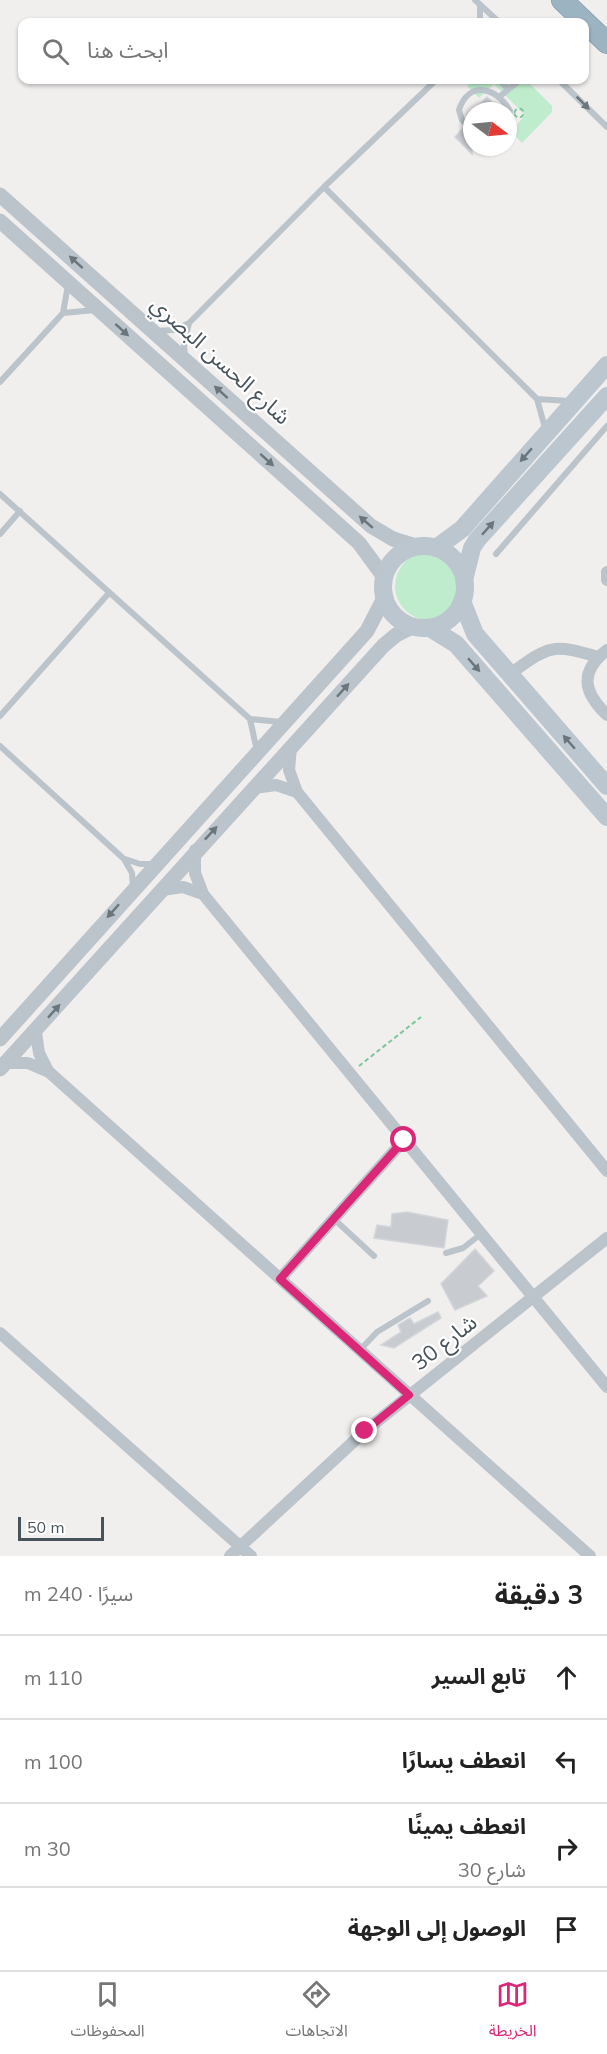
<!DOCTYPE html>
<html lang="ar">
<meta charset="utf-8">
<style>
body{margin:0;font-family:Mulish,"Noto Sans Arabic",sans-serif;background:#f2f2f2;color:#222;direction:rtl}
.compass{position:absolute;left:463px;top:102px;width:54px;height:54px;border-radius:50%;background:#fff;box-shadow:0 2px 4px #0004;rotate:106deg}
.scale{position:absolute;left:18px;bottom:15px;width:86px;box-sizing:border-box;padding-left:6px;border:3px solid #47535a;border-top:0;font-size:16px;line-height:21px;white-space:nowrap;color:#47535a;-webkit-text-stroke:4px #fff;paint-order:stroke}
.stop{position:absolute;width:18px;height:18px;margin:-14px;border:4px solid #db2777;border-radius:50%;background:#fff}
.stop.end{background:#db2777;border-color:#fff;box-shadow:0 2px 6px #0008}
.list{margin:0;padding:0;list-style:none}
h2{display:flex;justify-content:space-between;align-items:center;height:78px;margin:0;padding:0 24px;font-size:26px}
h2 small{font-size:20px;font-weight:400;color:#767676}
.list li{display:grid;grid-template-columns:39px 1fr auto;gap:18px;align-items:center;box-sizing:border-box;height:84px;padding:0 24px;border-top:2px solid #e0e0e0}
.list b{display:block;font-size:22px;white-space:nowrap}
.list p{margin:0;font-size:20px;white-space:nowrap;color:#767676}
.list em{font-size:20px;font-style:normal;color:#767676}
.icon{flex:none;width:33px;height:33px;fill:none;stroke:currentColor;stroke-width:2;stroke-linecap:round;stroke-linejoin:round}
.map{position:relative;flex:none;width:607px;height:1556px;overflow:hidden;direction:ltr}
.search{position:absolute;background:#fff;box-shadow:0 2px 4px #0004;left:18px;right:18px;top:18px;height:66px;display:flex;align-items:center;gap:15px;box-sizing:border-box;padding:0 21px;border-radius:12px;color:#767676;font-size:22px}
.sheet{height:414px;background:#fff}
nav{display:flex;justify-content:space-around;align-items:center;box-sizing:border-box;height:84px;border-top:2px solid #e0e0e0;background:#fff;font-size:16px;color:#767676}
nav a{display:grid;justify-items:center;gap:3px}
nav .on{color:#db2777}
.map>svg:first-child{display:block}
.green{fill:#bfeccc}
.building{fill:#c8ccd1;stroke:#d2d5d9;stroke-width:1.5}
.lines{fill:none;stroke-linecap:round;stroke-linejoin:round}
.trunk-casing{stroke:#7491a6;stroke-width:22}
.path{stroke:#79c899;stroke-width:2;stroke-dasharray:4.5 3;stroke-linecap:butt}
.service{stroke:#bac4ca;stroke-width:6}
.minor{stroke:#bac4ca;stroke-width:12}
.tertiary{stroke:#bac4ca;stroke-width:15}
.secondary{stroke:#bbc6cf;stroke-width:18}
.trunk{stroke:#9cb3c2;stroke-width:21}
.oneway{fill:#6a757c}
.oneway2{fill:#6a767d}
.route{stroke:#db2777;stroke-width:8}
.labels{text-anchor:middle;dominant-baseline:central;stroke-width:4.5;stroke-linejoin:round;paint-order:stroke}
.street-label{font-size:22px;fill:#47535a;stroke:#fff}
</style>
<div class="map">
<svg width="607" height="1556" viewBox="0 0 607 1556">
<rect width="100%" height="100%" fill="#f1eeee"/>
<path class="green" d="M473,80H526L552,106V112L522,143L511,132L525,115L494,84L479,98L467,86Z
M395 586a34 34 0 1 1 68 0a34 34 0 1 1-68 0Z"/>
<path class="building" d="M487,97L500,111H473Z
M463,128L472,135V154L455,137Z
M407,1212L448,1220L444,1248L374,1238L377,1225L391,1227L392,1214Z
M475,1249L494,1271L478,1286L487,1296L455,1310L441,1284Z
M438,1312L441,1318L394,1348L381,1345L401,1332L398,1325L410,1318L414,1324Z"/>
<g class="lines">
<g class="trunk-casing">
<path id="trunk" d="M562,0L607,43"/>
</g>
<path class="path" d="M514.5 113a4.5 4.5 0 1 1 9 0a4.5 4.5 0 1 1-9 0Z
M359,1066L421,1017"/>
<path class="service" d="M475,0L499,22
M480,5V22
M499,80L508,89
M559,80L607,127
M499,97L520,80
M472,130L462,120L459,110C469,79 498,88 510,111L508,122
M324,187L537,399L545,428
M63,313L95,310
M156,331L174,330L189,323L324,187L436,80
M185,357L184,344L189,323
M0,382L63,313L68,285
M537,399L569,401
M0,494L250,719L281,722
M0,534L20,511
M496,554L607,426
M0,716L109,593
M250,719L257,751
M0,746L124,859L132,873L133,886
M125,859L140,864H153
M334,1219L374,1256
M446,1253L463,1248L481,1234
M360,1350L377,1332L428,1301"/>
<path class="minor" d="M607,572V580
M607,650C579,672 583,692 607,715
M510,674C549,646 551,643 598,657
M291,747L289,770L297,792L607,1171
M254,788L276,785L297,792
M195,850V873L203,894L607,1387
M162,890L183,887L203,894
M36,1032L39,1053L48,1071
M5,1063H28L49,1072L590,1556
M280,1279L404,1140
M0,1333L251,1556
M230,1556L365,1431L607,1238"/>
<path class="tertiary" d="M0,195L371,526L393,539L419,547
M0,221L359,543L384,577
M0,1039L367,631L384,598
M0,1069L383,646L396,635L412,627"/>
<path class="secondary" d="M383 587a41 41 0 1 1 82 0a41 41 0 1 1-82 0Z
M436,548L462,529L607,365
M464,580L472,548L477,540L607,396
M462,601L475,634L607,786
M430,628L456,644L607,817"/>
<use href="#trunk" class="trunk"/>
</g>
<defs><path id="oneway-solid" d="M-6-.8H1V-3.2L6.5 0L1 3.2V.8H-6Z" transform="scale(1.5)"/></defs>
<g class="oneway">
<use href="#oneway-solid" transform="translate(583 103) rotate(45)"/>
<use href="#oneway-solid" transform="translate(76 262) rotate(-138)"/>
<use href="#oneway-solid" transform="translate(122 330) rotate(42)"/>
<use href="#oneway-solid" transform="translate(221 392) rotate(-138)"/>
<use href="#oneway-solid" transform="translate(267 460) rotate(42)"/>
<use href="#oneway-solid" transform="translate(366 522) rotate(-139)"/>
<use href="#oneway-solid" transform="translate(343 690) rotate(-48)"/>
<use href="#oneway-solid" transform="translate(211 833) rotate(-47)"/>
<use href="#oneway-solid" transform="translate(113 911) rotate(132)"/>
<use href="#oneway-solid" transform="translate(54 1011) rotate(-48)"/>
</g>
<g class="oneway2">
<use href="#oneway-solid" transform="translate(526 455) rotate(131)"/>
<use href="#oneway-solid" transform="translate(488 528) rotate(-48)"/>
<use href="#oneway-solid" transform="translate(474 665) rotate(49)"/>
<use href="#oneway-solid" transform="translate(569 742) rotate(-131)"/>
</g>
<g class="lines">
<path class="route" d="M365,1431L409,1395L280,1279L404,1140"/>
</g>
<g class="labels">
<g class="street-label">
<text transform="translate(221 360) rotate(42)">شارع الحسن البصري</text>
<text transform="translate(444 1342) rotate(-38)">شارع 30</text>
</g>
</g>
</svg>
<svg class="compass" viewBox="-18 -18 36 36"><path d="M0-13l5 13h-10z" fill="#e53935"/><path d="M0 13l5-13h-10z" fill="#767676"/></svg>
<div class="scale">50 m</div>
<div class="stop" style="left:404px;top:1140px"></div>
<div class="stop end" style="left:365px;top:1431px"></div>
<div class="search"><svg class="icon" aria-label="search" viewBox="0 0 24 24"><circle cx="10" cy="10" r="6"/><path d="M15 15l6 6"/></svg>ابحث هنا</div>
</div>
<section class="sheet">
<h2>3 دقيقة<small>سيرًا · 240 m</small></h2>
<ul class="list">
<li><svg class="icon" aria-label="ahead" viewBox="0 0 24 24"><path d="M12 20V5M6 11l6-6 6 6"/></svg><div><b>تابع السير</b></div><em>110 m</em></li>
<li><svg class="icon" aria-label="left" viewBox="0 0 24 24"><path d="M17 20v-9H6M10 6l-5 5 5 5"/></svg><div><b>انعطف يسارًا</b></div><em>100 m</em></li>
<li><svg class="icon" aria-label="right" viewBox="0 0 24 24"><path d="M7 20v-9h11M14 6l5 5-5 5"/></svg><div><b>انعطف يمينًا</b><p>شارع 30</p></div><em>30 m</em></li>
<li><svg class="icon" aria-label="arrive" viewBox="0 0 24 24"><path d="M6 21V4h12l-3 4 3 4H6"/></svg><div><b>الوصول إلى الوجهة</b></div></li>
</ul>
</section>
<nav>
<a class="on"><svg class="icon" aria-label="map" viewBox="0 0 24 24"><path d="M3 6l6-2 6 2 6-2v14l-6 2-6-2-6 2zM9 4v14M15 6v14"/></svg>الخريطة</a>
<a><svg class="icon" aria-label="directions" viewBox="0 0 24 24"><path d="M12 3l9 9-9 9-9-9zM9 14v-3h6M13 9l2 2-2 2"/></svg>الاتجاهات</a>
<a><svg class="icon" aria-label="saved" viewBox="0 0 24 24"><path d="M7 4h10v16l-5-4-5 4z"/></svg>المحفوظات</a>
</nav>
